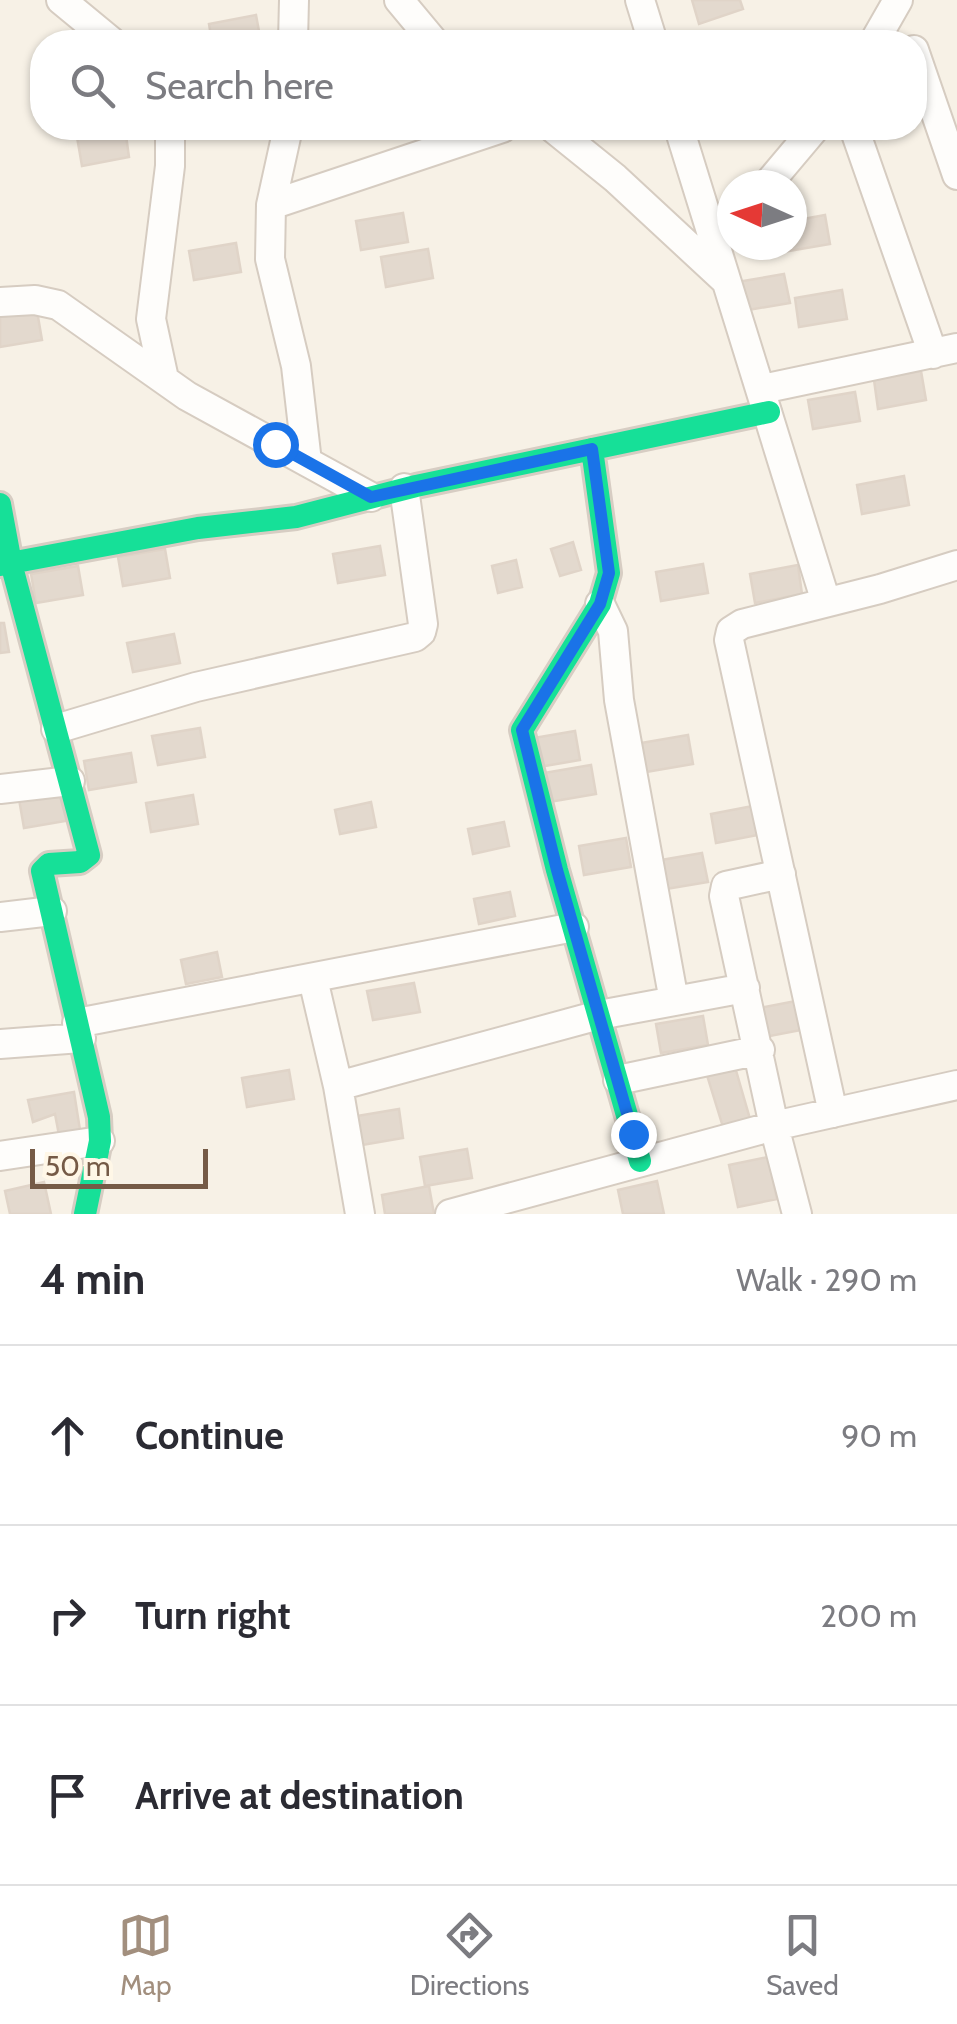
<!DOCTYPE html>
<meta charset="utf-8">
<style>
body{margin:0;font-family:Cabin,sans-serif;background:#f2f2f3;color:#2b2b33}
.compass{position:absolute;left:717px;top:170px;width:90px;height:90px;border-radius:50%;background:#fff;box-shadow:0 2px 8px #0004;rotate:273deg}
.scale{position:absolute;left:30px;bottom:25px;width:178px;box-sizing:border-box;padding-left:10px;border:5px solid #755a46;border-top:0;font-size:28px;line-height:35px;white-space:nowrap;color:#755a46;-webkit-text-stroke:8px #fff7e7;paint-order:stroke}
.stop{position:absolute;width:30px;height:30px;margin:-22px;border:8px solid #1a73e8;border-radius:50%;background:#fff}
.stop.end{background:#1a73e8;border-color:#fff;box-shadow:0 2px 10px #0008}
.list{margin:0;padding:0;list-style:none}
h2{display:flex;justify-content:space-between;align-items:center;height:130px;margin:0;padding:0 40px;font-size:42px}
h2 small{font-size:32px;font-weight:400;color:#7c7c81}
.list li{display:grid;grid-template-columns:65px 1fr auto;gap:30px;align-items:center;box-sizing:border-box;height:180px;padding:0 40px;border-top:2px solid #e1e1e2}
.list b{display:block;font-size:38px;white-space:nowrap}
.list em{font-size:32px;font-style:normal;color:#7c7c81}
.icon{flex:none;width:55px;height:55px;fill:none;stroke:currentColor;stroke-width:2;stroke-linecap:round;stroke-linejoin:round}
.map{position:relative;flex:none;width:957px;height:1214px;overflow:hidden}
.search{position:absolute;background:#fff;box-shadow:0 2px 8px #0004;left:30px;right:30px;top:30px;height:110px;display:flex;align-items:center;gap:25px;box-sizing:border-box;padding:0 35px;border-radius:40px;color:#7c7c81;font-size:38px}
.sheet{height:670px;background:#fff}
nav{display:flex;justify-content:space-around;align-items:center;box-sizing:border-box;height:140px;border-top:2px solid #e1e1e2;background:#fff;font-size:28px;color:#7c7c81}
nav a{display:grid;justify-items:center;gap:5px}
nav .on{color:#a28f7e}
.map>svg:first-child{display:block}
.building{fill:#e3d9ce;stroke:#e0d4c8;stroke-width:2.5}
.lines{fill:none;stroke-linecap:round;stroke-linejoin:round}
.street-casing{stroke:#d6ccc1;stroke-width:32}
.fast-casing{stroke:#d7cdc3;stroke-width:28}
.street{stroke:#fefdfb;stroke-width:28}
.fast{stroke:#16e098;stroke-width:22}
.route{stroke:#1a73e8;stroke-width:12}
</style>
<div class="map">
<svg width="957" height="1214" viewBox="0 0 957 1214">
<rect width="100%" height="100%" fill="#f7f1e6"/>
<path class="building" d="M692,0H740L743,9L699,24Z
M256,15L261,42H212L209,24Z
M125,128L129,157L82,166L77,137Z
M403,213L408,242L361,250L356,221Z
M825,215L830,244L783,252L782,245H792V221Z
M236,243L241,272L194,280L189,251Z
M428,249L433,278L386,287L381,257Z
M784,274L790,303L742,311L737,282Z
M842,290L847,319L799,327L795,298Z
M37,311L42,340L0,347V317Z
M921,371L926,400L878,409L874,380Z
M855,392L860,421L813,429L808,400Z
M904,476L909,505L862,514L857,485Z
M573,542L581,570L560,576L551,549Z
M380,546L385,575L338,583L333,554Z
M165,549L170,578L123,586L118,557Z
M516,560L522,587L498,593L492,566Z
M703,564L708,593L661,601L656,572Z
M798,565L802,594L755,603L750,574Z
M78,566L83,595L36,603L31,574Z
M0,623H4L9,652L0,653Z
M174,634L180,663L133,672L127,643Z
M200,728L205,757L158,765L152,736Z
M575,731L580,760L533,768L528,739Z
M688,735L693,764L646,772L641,743Z
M131,753L136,782L89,790L84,761Z
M591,765L596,794L549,802L544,773Z
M67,791L71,820L24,828L19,799Z
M193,795L198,824L151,832L146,803Z
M371,802L376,827L340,834L335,810Z
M758,805L763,834L716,843L711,814Z
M504,822L509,846L473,854L468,829Z
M626,838L631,867L584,875L579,846Z
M702,853L708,882L660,890L655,861Z
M510,892L515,916L479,924L474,899Z
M217,952L222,977L186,984L181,960Z
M414,983L420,1012L373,1020L367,991Z
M801,1000L806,1029L759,1038L754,1009Z
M703,1016L708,1045L661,1053L656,1024Z
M735,1067L750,1119L723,1127L706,1072Z
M289,1070L294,1099L247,1107L242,1078Z
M74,1092L80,1130L59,1135L55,1114L33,1122L28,1100Z
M399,1109L403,1138L356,1146L351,1117Z
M467,1149L472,1178L425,1186L420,1157Z
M768,1157L777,1199L738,1207L729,1165Z
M657,1181L664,1214H623L618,1190Z
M44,1182L51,1214H10L5,1191Z
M429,1186L434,1214H385L382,1195Z"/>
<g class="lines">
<g class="street-casing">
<path id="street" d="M61,0L112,42
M399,0L434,42
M640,0L653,42
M293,42L294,0
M874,42L898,0
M914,50L957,175
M288,128L271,205L270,259L296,366L307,462
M553,128L615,178L725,280
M679,128L826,602
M854,128L933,354
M767,185L815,128
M271,205L502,128
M0,302L35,300L58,305L187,396L371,497
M164,379L151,319L170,166V128
M762,389L957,348
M600,604L613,631L619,700L674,1001
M56,729L196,687L415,637L421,632L423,624L404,488
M0,789L70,781
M781,874L726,886L724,896L774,1126L797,1214
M0,917L52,911
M313,979L338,1086L360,1214
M77,1023L574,927
M0,1044L81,1038
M618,1080L760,1050
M338,1086L599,1015L745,988
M833,1113L729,640L731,631L742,624L880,589L957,565
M0,1156L100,1141
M450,1214L774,1126L957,1085"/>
</g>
<g class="fast-casing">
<path id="fast" d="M592,449L609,573L600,604L522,730L557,870L640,1161
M0,504L11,563L89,855L80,862L49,864L42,871L99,1117L100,1141L85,1214
M0,565L198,528L296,517L416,486L769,412"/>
</g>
<use href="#street" class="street"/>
<use href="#fast" class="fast"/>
</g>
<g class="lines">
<path class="route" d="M275,444L371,497L592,449L609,573L600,604L522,730L557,870L633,1134"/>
</g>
</svg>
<svg class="compass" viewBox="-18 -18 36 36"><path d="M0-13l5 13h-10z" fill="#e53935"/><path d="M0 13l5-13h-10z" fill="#7c7c81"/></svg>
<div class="scale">50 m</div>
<div class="stop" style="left:275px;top:444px"></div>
<div class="stop end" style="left:633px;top:1134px"></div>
<div class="search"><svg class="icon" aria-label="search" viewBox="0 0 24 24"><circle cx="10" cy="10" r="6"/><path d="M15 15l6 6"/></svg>Search here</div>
</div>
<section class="sheet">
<h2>4 min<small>Walk · 290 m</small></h2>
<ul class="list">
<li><svg class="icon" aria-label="ahead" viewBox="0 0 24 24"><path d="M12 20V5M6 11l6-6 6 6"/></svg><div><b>Continue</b></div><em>90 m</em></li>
<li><svg class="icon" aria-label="right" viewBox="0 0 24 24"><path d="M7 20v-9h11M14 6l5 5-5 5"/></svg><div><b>Turn right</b></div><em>200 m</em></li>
<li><svg class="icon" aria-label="arrive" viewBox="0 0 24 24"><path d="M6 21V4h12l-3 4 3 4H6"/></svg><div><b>Arrive at destination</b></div></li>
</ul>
</section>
<nav>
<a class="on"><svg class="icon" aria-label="map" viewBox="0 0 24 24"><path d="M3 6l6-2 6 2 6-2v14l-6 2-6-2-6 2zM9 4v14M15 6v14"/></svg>Map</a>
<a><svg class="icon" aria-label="directions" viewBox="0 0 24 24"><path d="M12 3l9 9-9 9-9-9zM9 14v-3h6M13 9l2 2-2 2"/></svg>Directions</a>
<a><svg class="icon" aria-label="saved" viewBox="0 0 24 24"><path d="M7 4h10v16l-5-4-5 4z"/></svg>Saved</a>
</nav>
